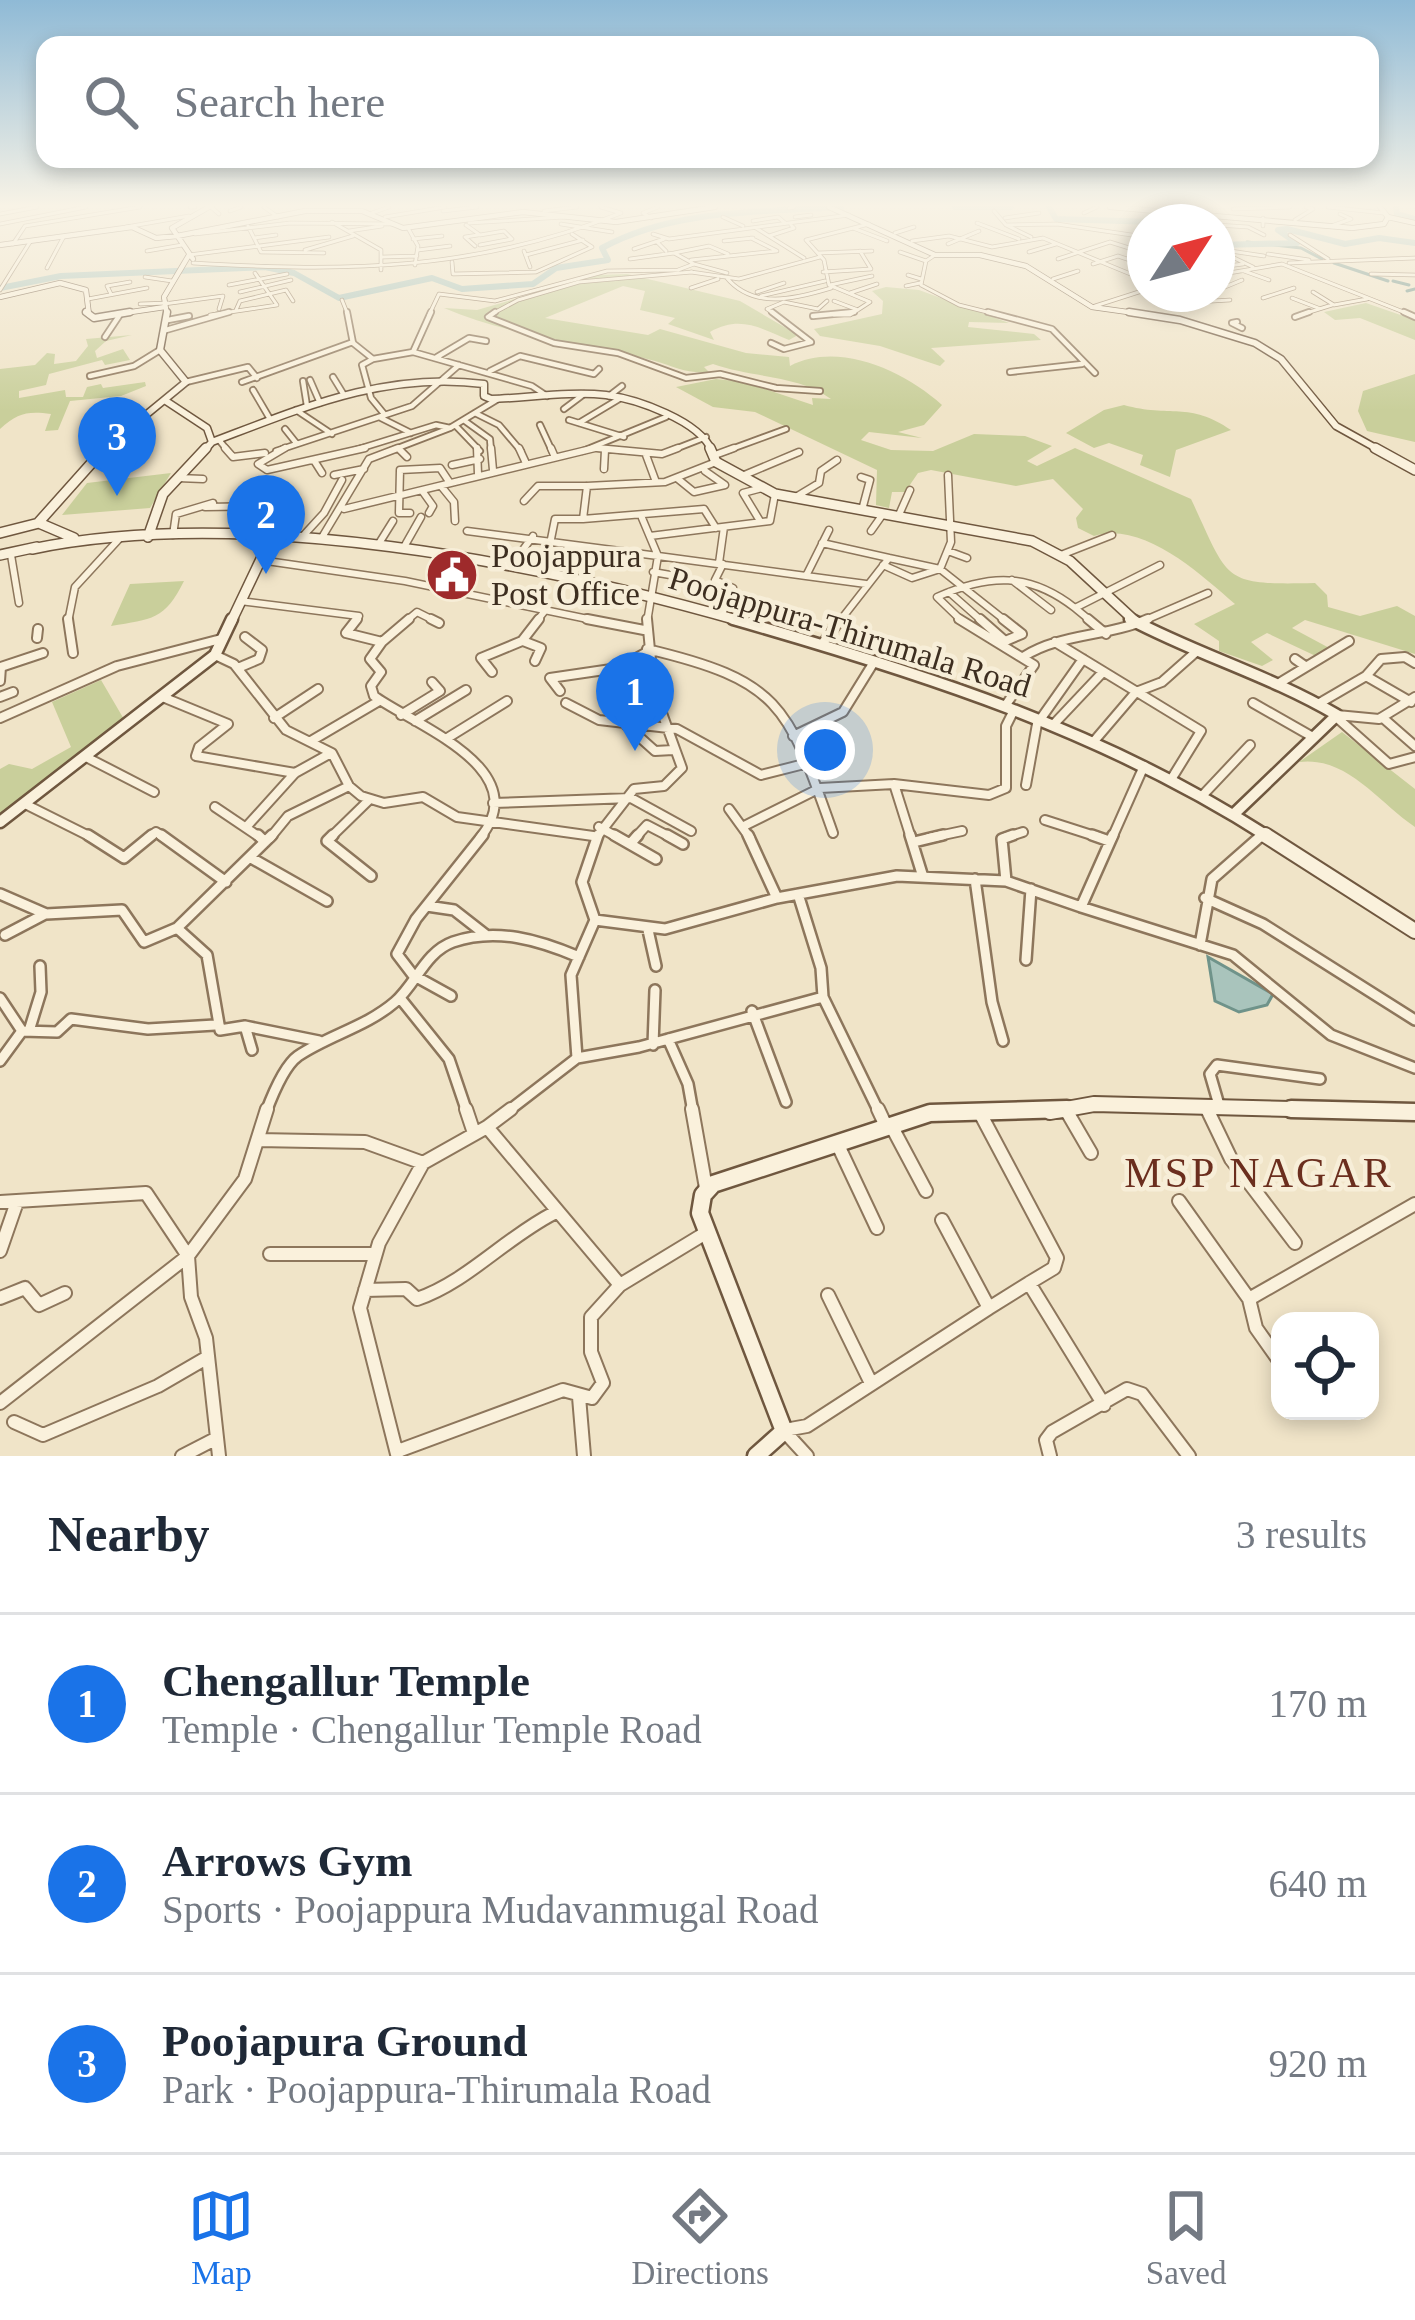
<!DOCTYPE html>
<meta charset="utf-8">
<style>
body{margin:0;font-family:"Times New Roman",serif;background:#f6f6f7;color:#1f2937}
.controls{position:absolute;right:36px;bottom:36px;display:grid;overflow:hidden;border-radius:24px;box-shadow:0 6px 18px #0003}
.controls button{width:108px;height:108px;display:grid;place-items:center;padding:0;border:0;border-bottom:3px solid #e0e1e3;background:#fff;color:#1f2937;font:60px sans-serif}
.compass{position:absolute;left:1127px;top:204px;width:108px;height:108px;border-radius:50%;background:#fff;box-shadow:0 6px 18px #0003;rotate:54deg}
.you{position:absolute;left:825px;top:750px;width:42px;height:42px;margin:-30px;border:9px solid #fff;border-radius:50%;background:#1a73e8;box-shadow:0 0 0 18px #1a73e833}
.badge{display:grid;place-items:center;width:78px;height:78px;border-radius:50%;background:#1a73e8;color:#fff;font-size:39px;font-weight:700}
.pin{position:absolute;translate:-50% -99px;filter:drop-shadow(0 3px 6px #0008)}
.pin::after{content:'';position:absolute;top:63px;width:42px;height:36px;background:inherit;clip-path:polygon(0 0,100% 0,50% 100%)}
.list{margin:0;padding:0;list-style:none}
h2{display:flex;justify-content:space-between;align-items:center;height:156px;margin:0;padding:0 48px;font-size:51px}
h2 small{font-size:39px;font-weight:400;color:#747a83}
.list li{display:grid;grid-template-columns:78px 1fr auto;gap:36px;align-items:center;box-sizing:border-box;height:180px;padding:0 48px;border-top:3px solid #e0e1e3}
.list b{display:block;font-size:45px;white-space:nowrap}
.list p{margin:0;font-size:39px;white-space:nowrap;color:#747a83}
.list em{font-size:39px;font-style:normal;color:#747a83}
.icon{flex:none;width:66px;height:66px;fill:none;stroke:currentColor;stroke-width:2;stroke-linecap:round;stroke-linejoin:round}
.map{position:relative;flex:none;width:1415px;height:1456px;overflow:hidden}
.search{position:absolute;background:#fff;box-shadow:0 6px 18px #0003;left:36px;right:36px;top:36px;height:132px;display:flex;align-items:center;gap:30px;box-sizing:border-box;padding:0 42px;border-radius:24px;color:#747a83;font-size:45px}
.sheet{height:696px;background:#fff}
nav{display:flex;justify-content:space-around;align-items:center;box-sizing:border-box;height:168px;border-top:3px solid #e0e1e3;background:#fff;font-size:33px;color:#747a83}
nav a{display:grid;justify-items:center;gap:6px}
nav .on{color:#1a73e8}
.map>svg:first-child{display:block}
.green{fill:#c9cf9b}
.water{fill:#a9c4bc;stroke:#6f938a;stroke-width:3}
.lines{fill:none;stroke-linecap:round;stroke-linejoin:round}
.stream{stroke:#6f938a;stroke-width:3}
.river{stroke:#a9c4bc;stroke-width:6}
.street-far5-casing{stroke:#8d765c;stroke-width:4.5}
.street-far4-casing{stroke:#8d765c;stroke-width:8}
.street-far3-casing{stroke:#8d765c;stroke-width:9}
.street-far2-casing{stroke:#8d765c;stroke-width:12}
.street-far1-casing{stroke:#8d765c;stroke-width:14}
.street-casing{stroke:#8d765c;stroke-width:16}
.secondary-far5-casing{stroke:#6f573f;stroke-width:6}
.secondary-far4-casing{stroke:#6f573f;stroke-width:9}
.secondary-far3-casing{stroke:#6f573f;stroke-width:12}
.secondary-far2-casing{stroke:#6f573f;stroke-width:15}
.secondary-far1-casing{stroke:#6f573f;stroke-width:18}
.secondary-casing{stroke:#6f573f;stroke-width:21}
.street-far5{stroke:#faf1dc;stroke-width:3}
.street-far4{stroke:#faf1dc;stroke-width:4.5}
.street-far3{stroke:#faf1dc;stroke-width:6}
.street-far2{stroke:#faf1dc;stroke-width:8}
.street-far1{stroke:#faf1dc;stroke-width:9}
.street{stroke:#faf1dc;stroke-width:12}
.secondary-far5{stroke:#faf1dc;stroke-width:4.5}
.secondary-far4{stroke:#faf1dc;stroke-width:6}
.secondary-far3{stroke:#faf1dc;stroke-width:9}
.secondary-far2{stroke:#faf1dc;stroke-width:10}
.secondary-far1{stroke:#faf1dc;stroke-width:14}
.secondary{stroke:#faf1dc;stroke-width:16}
.labels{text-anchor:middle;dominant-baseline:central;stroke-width:9;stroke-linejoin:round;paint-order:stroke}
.poi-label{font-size:33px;fill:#3d2e20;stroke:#f7eed8;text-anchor:start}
.street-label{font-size:33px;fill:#3d2e20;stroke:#f7eed8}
.near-neighbourhood-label{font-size:42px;letter-spacing:3px;fill:#6b2e1e;stroke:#f7eed8}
</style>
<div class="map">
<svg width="1415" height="1456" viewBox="0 0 1415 1456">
<rect width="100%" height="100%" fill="#f0e4c8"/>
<path class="green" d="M627,274L740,301L798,335L789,340C760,328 740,315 710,332L714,340L668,324L675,318L640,310L645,291L623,286L545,318L648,335L660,329L746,353L789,357L790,366C838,341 903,370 942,405L924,425L898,432L922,438L869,432L861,440L891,450L933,451L974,434L1025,436L1052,446L1027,461L1037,466L1075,448L1191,499C1230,582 1221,585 1315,583L1327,595L1328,607L1360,616L1397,606L1415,616V654L1305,620L1292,628L1333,650L1320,658L1267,633L1251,642L1273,660L1262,666L1219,651V641L1194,624L1235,604C1199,573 1143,521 1094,536L1078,528L1076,518L1083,509L1053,479L1016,486L931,470L918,473L905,492H892L889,508L876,505L877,470L755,412L713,407L676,387L716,379L744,382L813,405L812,398L831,399C800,375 752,378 713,364L704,367L709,372C687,374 676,367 655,361C584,342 512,337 444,308L477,310L597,275Z
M886,287L919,290L1009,323L969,322L968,327L1034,334L1041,340L931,348L945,361L940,366L880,346L820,336L814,329L882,314L883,301L872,291Z
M1366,303L1415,320V340L1360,318L1335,320L1324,312Z
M132,335L106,341L95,351L97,358L123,349L130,360L105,365L102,360L49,374L46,385L19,391V398L65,390L66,397H83L87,387L101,384L103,388L145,382L146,386L121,396L70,401L58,430L45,431L51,414C27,411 18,413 0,429V369L35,365L47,353L55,354L54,364L76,361L88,346L86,339Z
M1415,374V442L1367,431L1358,411L1363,391Z
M1124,405C1170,418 1189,401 1231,430L1176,450L1170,477L1140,465L1143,455L1109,443L1094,448L1066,433L1104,410Z
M171,473L150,508L62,515L87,483Z
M184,581C165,620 152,619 111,626L130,584Z
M101,680L125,721L0,815V769L9,764L32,769L71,747L52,702Z
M1342,732L1415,789V827C1377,801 1347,756 1299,762Z"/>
<path class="water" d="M1208,957L1273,994L1267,1005L1239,1012L1215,1001Z"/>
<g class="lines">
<path class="stream" d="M1247,242L1301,248L1322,259
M1334,263L1388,281
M1393,281L1409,285
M1407,291L1415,289"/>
<path class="river" d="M955,207H1011
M1049,207L1056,219L1155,222
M1396,207L1397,214L1415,219
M1217,245L1297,243L1278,230L1287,229L1345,244L1379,238L1415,243
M0,288L61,276L265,267L294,273L339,298L432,278L462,289L533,284L556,268L608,260L602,248C673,209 762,212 841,207"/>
<g class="street-far5-casing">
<path id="street-far5" d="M190,207H195
M211,207L219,214
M264,207L278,217
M1206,207L1200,208L1211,215
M1328,207L1383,213
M789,208L794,207
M1233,209L1290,207
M230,211L241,207
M443,211L477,207
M544,211L577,207
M994,211L1006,225L1031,237
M372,213L389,207
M1084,213L1097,207
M0,214L37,207
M385,217L445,207
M723,217L743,226
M795,217L811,215
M651,218L643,213L658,207
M1005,218L1039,213
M1263,218V226
M1295,220L1313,209L1306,207
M753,221L778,217L785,223
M332,222L381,250V270
M469,223L564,217
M977,223L1019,239
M0,224L86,207
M561,224L612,232
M466,225L480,235L504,231L512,239L480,245
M1006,225L1057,224L1145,237
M1217,225L1248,227L1264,235
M248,226L261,252L324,253
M1331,226L1351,219L1340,214
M126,227L189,216
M408,228L418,246L415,265
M756,228L804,258
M853,228L887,241
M349,231L382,226
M895,233L914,227
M195,234L290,223L393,224
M653,234L669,239L849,215
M1290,235L1328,259
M769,236L794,228L791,225
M254,238L276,235
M413,239L442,236
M724,241L753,238
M912,241L949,236L992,247L1043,238L1145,280
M13,244L25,226L140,207
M948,244L979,231
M475,246L465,237L478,235
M634,249L664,239L657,242L666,251
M1217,249L1264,256
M305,250L353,236
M418,250L450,246
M147,251L182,245
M524,251L530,267
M900,252L926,261
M1029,252L1056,244
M674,253L709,246L728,254
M818,253L872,251
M1226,254L1253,267
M1268,254L1309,260
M189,255L329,237
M526,255L583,240
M935,255L926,261L921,285L959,305L999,315
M383,257L417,256
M1058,259L1110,242L1145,253
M691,260L777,251L751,238
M452,262L453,274L536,272L592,247L572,234
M193,263C348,272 475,271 621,213L601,207
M1289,263L1415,258
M694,264L727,273
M1093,264L1118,256L1145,265
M1220,267L1243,264
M47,268L63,238
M1244,271L1269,280
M691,272L739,279L820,257
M823,272L871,269L860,251
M1371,274L1415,275
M908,275L921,279
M1217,275L1282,264L1411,315
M145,277L172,281
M726,277C753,310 795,299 831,288
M1053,279L1078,271
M229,285L287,274
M830,285L872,276
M906,286L920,283
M1225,287L1242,280
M691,288L718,279
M0,290L30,242
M240,292L291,280
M757,292L784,283
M1313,292L1334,305L1367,299
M850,293L877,284
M111,294L107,286L130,282
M761,296L825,281
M1263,298L1294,288
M1292,298L1318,308
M88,299L147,288
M342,300L348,315
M834,301L858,310
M1196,302L1230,300
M140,304L168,303
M164,304L223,296L219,309
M1092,307L1145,290
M236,310L240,301L286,290L293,301
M210,315L277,305L255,273
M429,315L439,294L495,301L607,271L678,270L694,264L674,253L630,259
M490,315L518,300L579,282L692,272
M776,315L767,309L784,302L818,309L827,301
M834,315H850L870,302L829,285L824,260L806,240L869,224
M1300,315L1332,305"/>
</g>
<g class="street-far4-casing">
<path id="street-far4" d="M347,312L353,343L373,359L413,352
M431,312L413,352L532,386L547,396
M495,312L488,317L554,343L618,353L686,378L720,374L776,388L820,391
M988,312L1052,329L1095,373
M1404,312L1415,317
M813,316L854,312
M1295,317L1309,312
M168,320L189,316
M1237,322L1232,323L1242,328
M166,330L229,312
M105,337L119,316
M771,343L784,349L811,342L772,312
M437,357L469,338L486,341
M373,359L362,365L371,398L385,415
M490,371L520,356L594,374L599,369
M1010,372L1082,364
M90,376L134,366L160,350
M333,377L344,395
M310,380L320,403
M303,381L307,406
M186,382L248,367L257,378
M242,382L353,342
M253,390L270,419
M609,396L622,386
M564,409L584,394
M296,410L332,434
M475,413L499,425L521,451
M381,418L411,433
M569,420L624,437
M465,421L490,439L491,451
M579,423L619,399
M455,425L480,451
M540,425L552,451
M285,429L297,444
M219,440L228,451
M597,448L628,451
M276,451L412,406L459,365
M352,451L436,425L450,428
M390,451L450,428L498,399
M583,451L666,417
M670,451L706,437
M726,451L786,429"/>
</g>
<g class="street-far3-casing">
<path id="street-far3" d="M225,448L233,457L265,453
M285,448L258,464L267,470L365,448
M477,448L478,474
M491,448L493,470
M519,448L525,461
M551,448L554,455
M597,448L662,454L678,448
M399,449L407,457
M646,455L656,482
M715,455L734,448
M315,462L322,473
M452,465L480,459
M604,469L605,450
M334,475L364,469
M742,476L799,452
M861,477L870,480L862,510
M178,478L203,479
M678,479L694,492L725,485L705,471
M441,486L454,502L455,521
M423,492L433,506L429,513
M794,498L819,483L821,471L837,460
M524,501L538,486H586
M205,507L286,506
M344,509L595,448
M410,513H399L400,470L440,468L450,483
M898,517L910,490
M642,518L658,556L806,576L829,530
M583,519L704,509L716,528
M760,521L743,493L762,488
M467,531L658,556L647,622
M871,531L883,514
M173,535L176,514L213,503
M650,536L770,521L775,494
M302,537L324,513L342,480
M321,539L369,459L398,448
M551,539L555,519H583L587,486L665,482L716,462
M822,543L889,558
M378,545L393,521
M404,547L421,517
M948,551L967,558
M11,555L19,603
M1061,555L1112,535
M260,560L405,581L602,622
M719,563L724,527
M883,565L912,578L940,569L951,542L948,475
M511,566L533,536
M653,572L670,575
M806,576L866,584
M1012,580L1051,610
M949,592L983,622
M240,601L359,616L354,622
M1075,608L1092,622
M722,614L733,588L715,580L723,564
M68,622L75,587L120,538
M405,622L417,612L437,622
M536,622L544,612
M839,622L889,558L940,569L1007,622
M963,622L937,597C989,574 1029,572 1075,608L1160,565
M1141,622L1208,593"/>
</g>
<g class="street-far2-casing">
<path id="street-far2" d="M68,619L73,653
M357,619L346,633L382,642L370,659L381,672L371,686L374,696C416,726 536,769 480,838
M431,619L439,623
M587,619L644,630
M959,619L1034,665L1005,706
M980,619L1005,641
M1088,619L1106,634
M37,638L38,629
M523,641L541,648L535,661
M382,642L409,619
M1003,642L1022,634L1003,619
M1055,642L1201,731L1172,778
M822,644L841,619
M647,649C782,681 788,706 833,833
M215,655L234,664L286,730L332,753L349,786L361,796L384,803L423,797L457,817L593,836
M1023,657C1060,633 1107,637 1148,619
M1295,659L1305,666
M238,668L259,659L262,650L245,637
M492,672L481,658L522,641L539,619
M1366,676L1411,702
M0,681L1,667L43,653
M1281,682L1349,641
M560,691L550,678L618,668L647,652
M0,697L13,692
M165,698L228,724L199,747L196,756L295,773
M566,703L599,720L677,729L761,775L808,763
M1253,703L1311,736
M1318,704L1366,676L1381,659L1405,657L1415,663
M401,715L440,691L432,682
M1337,715L1379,719L1415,697
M1335,716L1389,764L1415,757
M0,718L117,666L221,639
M274,718L318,689
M1383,718L1415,746
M415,721L466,690
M626,725L655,751L673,750
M1053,725L1103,672
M793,736L843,712L874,662
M449,737L507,701
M1095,740L1136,692L1162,682L1197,651
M311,741L379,701
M86,757L154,792
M894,784L989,795L1006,788V726L1014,710
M1026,785L1037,724L1083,659
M1202,796L1250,745
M493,803L631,798L691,831
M25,804L93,838
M215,807L261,838
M729,809L750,838
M1045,820L1101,838
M248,825L295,773L331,753
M744,826L820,788L894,784L911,838
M599,827L619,838
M148,838L156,832L165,838
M270,838L288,816L349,786
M330,838L369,800
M596,838L634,789L664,786L682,768L654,691L647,619
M635,838L647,825L672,838
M929,838L962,831
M1004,838L1023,832
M1112,838L1144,766
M1259,838L1263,835"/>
</g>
<g class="street-far1-casing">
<path id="street-far1" d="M88,835L124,858L152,835
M161,835L226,882
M258,835L265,842
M333,835L327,841L371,876
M598,835L582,882L595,920L571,975L577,1058L639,1047L823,997L879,1112
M614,835L656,859
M667,835L683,844
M748,835L777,898
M910,835L923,877
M1092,835L1109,841
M1113,835L1081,907L1233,955L1331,1035L1415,1068
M914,842L943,835
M630,844L638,835
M253,859L327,901
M975,879L992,1002L1003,1041
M1006,881L1002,839L1013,835
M0,894L46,914L122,910L144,942L177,928L207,955L220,1030L245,1026L319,1041
M798,894L821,968L823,997
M1205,898L1263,924L1415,1020
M427,906L454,910L486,935
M595,920L665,929L777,898L897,876L1006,881L1081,907
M177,928L272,835
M648,930L656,966
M5,935L45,914
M1200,945L1212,879L1262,835
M1026,960L1031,889
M451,996L413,975L397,954L416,919L483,835
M0,998L22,1031
M400,998L449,1059L467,1112
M752,1011L786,1102
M245,1026L252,1050
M29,1031L41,992L40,966
M668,1039L688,1084L693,1112
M653,1045L655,990
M0,1061L22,1031L57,1032L71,1019L148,1029L215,1025
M1219,1105L1210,1074L1217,1065L1320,1079
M266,1112C272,1096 284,1066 298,1056C329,1035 366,1027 395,1002C416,984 425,952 453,942C496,927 539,940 579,957
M507,1112L577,1058"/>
</g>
<g class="street-casing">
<path id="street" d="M466,1109L473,1130
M692,1109L706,1188
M878,1109L885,1124
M1207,1109L1231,1159L1295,1243
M1066,1110L1091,1153
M980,1113L1057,1258L1054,1268L1029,1283L1104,1405
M487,1127L511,1109
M893,1129L926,1191
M258,1140L365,1142L423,1163L487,1127L620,1285L704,1234
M837,1143L877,1228
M1179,1201L1249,1299L1256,1328L1280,1362
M0,1202L146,1193L188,1256L191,1297L206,1338L219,1456
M942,1220L989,1308L1029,1283
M0,1251L17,1202
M270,1254H375
M365,1290L406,1289L417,1299C467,1282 505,1238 554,1213
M828,1295L870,1381
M0,1298L25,1288L39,1305L65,1293
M1249,1299L1415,1204
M579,1397L584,1456
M0,1403L188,1256L245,1179L267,1109
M14,1422L43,1435L158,1386L208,1357
M785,1430L807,1426L989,1308
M785,1432L807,1456
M398,1451L563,1390L592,1398L603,1383L591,1352V1317L620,1285
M397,1454L360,1308L379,1243L423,1163
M182,1456L217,1438
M1050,1456L1046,1440L1052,1432L1127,1389L1142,1394L1189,1456"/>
</g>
<g class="secondary-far5-casing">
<path id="secondary-far5" d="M829,207L935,255H980L1026,266L1092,307L1149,315
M1110,207L1352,228L1384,224L1388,217
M1380,207L1388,217L1415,223
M0,245L132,227L156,238L177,236L305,211H362L403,228L523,212L616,222L715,207
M193,259L172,228L209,207
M0,297L60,283L86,290L89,315
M111,315L165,307
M167,315L164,297L189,255"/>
</g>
<g class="secondary-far4-casing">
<path id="secondary-far4" d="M86,312L94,318L130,312
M1129,312L1180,320L1255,343L1281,359L1336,426L1381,451
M166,401L207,428L212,442L204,451
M212,442C302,408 386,371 484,384V396L491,399C528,398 569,391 606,395C637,399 700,421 712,451
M102,451L186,382L160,350L167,312"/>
</g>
<g class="secondary-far3-casing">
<path id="secondary-far3" d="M710,448L716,462L775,494L1032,541L1070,561L1136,622
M1375,448L1415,470
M38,523L105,448
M0,533L39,523L74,538
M148,537L163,494L206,448
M32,549C246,505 535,562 744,622
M0,555L37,547
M231,622L272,536"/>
</g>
<g class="secondary-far2-casing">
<path id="secondary-far2" d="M733,619C922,673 1104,731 1270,838
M1130,619C1198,655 1271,676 1337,715L1234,814
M0,822L215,655L232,619"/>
</g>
<g class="secondary-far1-casing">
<path id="secondary-far1" d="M1265,835L1415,931
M1050,1112L1094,1104L1411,1112"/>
</g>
<g class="secondary-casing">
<path id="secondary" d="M1291,1109L1415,1112
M756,1456L784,1431L700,1213L703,1195L713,1184L930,1113L1067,1109"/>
</g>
<use href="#street-far5" class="street-far5"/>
<use href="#street-far4" class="street-far4"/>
<use href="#street-far3" class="street-far3"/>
<use href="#street-far2" class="street-far2"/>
<use href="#street-far1" class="street-far1"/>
<use href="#street" class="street"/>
<use href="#secondary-far5" class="secondary-far5"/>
<use href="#secondary-far4" class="secondary-far4"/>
<use href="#secondary-far3" class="secondary-far3"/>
<use href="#secondary-far2" class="secondary-far2"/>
<use href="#secondary-far1" class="secondary-far1"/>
<use href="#secondary" class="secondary"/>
</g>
<linearGradient id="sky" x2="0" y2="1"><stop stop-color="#8fbad6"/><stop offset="0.5" stop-color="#f8f3e6"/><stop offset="1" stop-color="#f8f3e6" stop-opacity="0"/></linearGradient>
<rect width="1415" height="411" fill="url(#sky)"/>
<defs>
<g id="civic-disc" transform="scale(2.7)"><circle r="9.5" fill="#9e2a2b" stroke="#f7eed8"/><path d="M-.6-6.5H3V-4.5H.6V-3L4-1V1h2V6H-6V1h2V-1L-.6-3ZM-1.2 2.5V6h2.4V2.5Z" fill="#fff"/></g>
</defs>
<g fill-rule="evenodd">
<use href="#civic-disc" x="452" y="575"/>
</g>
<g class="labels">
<g class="poi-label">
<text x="491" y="556">Poojappura<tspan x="491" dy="38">Post Office</tspan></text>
</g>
<g class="street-label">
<text transform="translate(850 632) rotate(17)">Poojappura-Thirumala Road</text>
</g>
<g class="near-neighbourhood-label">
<text x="1259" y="1173">MSP NAGAR</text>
</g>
</g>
</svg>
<div class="controls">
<button><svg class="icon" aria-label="locate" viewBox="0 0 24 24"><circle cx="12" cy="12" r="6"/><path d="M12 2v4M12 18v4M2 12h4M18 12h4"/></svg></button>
</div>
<svg class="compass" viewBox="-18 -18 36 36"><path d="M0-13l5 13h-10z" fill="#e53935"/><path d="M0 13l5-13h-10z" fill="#747a83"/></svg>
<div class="you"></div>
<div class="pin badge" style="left:635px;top:751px">1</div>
<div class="pin badge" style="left:266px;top:574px">2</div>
<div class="pin badge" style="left:117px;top:496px">3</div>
<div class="search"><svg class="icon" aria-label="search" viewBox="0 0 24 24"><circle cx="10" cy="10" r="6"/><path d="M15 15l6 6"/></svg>Search here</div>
</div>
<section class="sheet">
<h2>Nearby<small>3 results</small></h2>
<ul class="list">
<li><span class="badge">1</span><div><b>Chengallur Temple</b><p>Temple · Chengallur Temple Road</p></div><em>170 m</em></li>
<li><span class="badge">2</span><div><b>Arrows Gym</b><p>Sports · Poojappura Mudavanmugal Road</p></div><em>640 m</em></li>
<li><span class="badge">3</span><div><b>Poojapura Ground</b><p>Park · Poojappura-Thirumala Road</p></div><em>920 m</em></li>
</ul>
</section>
<nav>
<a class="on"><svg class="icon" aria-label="map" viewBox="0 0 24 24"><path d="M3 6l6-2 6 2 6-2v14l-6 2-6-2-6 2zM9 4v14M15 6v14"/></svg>Map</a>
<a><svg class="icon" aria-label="directions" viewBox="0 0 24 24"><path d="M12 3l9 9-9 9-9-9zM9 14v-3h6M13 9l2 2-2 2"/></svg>Directions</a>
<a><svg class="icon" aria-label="saved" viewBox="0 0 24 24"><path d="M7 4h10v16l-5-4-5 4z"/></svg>Saved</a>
</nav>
